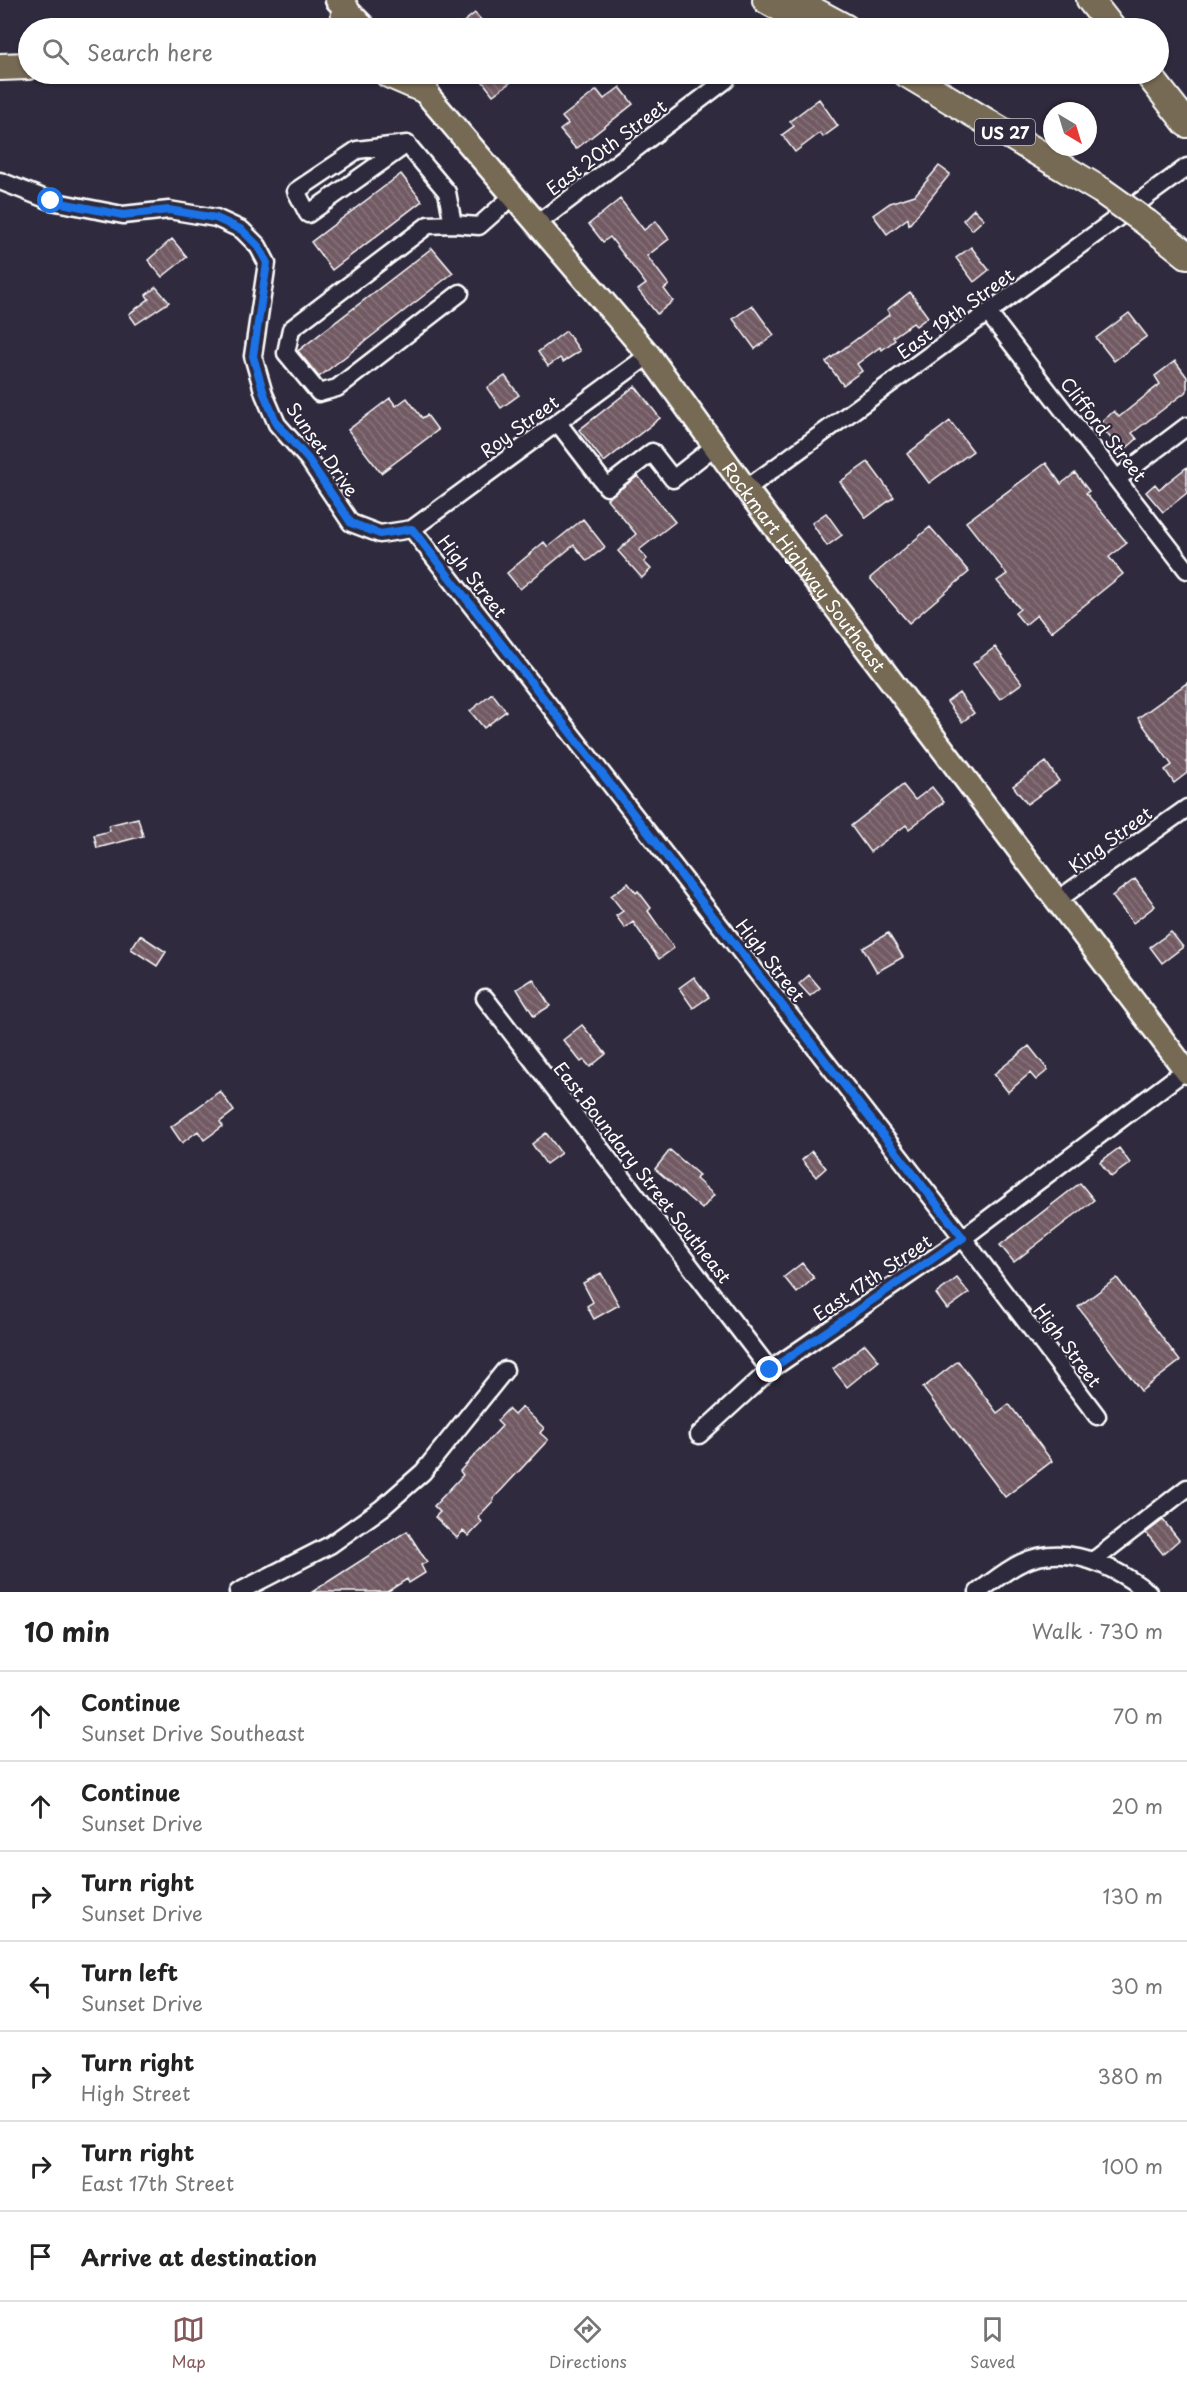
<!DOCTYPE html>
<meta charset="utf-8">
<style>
body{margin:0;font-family:"Playpen Sans",sans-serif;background:#f2f2f2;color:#222}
.compass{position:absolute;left:1043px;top:102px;width:54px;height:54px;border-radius:50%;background:#fff;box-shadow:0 2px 4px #0004;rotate:142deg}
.stop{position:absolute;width:18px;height:18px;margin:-14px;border:4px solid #1a73e8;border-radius:50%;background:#fff}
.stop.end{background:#1a73e8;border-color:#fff;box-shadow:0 2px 6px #0008}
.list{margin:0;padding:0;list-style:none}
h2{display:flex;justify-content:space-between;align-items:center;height:78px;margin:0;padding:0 24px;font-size:26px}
h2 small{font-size:20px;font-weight:400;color:#767676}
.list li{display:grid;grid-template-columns:39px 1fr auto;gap:18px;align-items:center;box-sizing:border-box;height:90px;padding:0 24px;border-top:2px solid #e0e0e0}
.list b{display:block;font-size:22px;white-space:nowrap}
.list p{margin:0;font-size:20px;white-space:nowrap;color:#767676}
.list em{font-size:20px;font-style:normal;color:#767676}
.icon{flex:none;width:33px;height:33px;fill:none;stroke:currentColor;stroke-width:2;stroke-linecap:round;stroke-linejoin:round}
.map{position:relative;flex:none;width:1187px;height:1592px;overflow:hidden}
.search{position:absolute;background:#fff;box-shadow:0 2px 4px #0004;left:18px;right:18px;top:18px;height:66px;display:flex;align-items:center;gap:15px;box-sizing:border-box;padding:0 21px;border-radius:33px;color:#767676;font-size:22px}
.sheet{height:708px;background:#fff}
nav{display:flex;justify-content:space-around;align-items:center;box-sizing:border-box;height:84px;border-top:2px solid #e0e0e0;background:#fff;font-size:16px;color:#767676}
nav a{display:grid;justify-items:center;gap:3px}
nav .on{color:#85585c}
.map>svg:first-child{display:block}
.building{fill:url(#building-back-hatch);stroke:#fff;stroke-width:1.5}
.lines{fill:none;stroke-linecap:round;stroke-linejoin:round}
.minor-casing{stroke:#fff;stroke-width:21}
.major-casing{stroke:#fff;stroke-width:27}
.highway-casing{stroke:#fff;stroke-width:30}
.minor{stroke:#2f2a3d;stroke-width:16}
.major{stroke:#766a55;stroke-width:22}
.highway{stroke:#766a55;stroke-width:26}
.highway-bridge-casing{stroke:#fff;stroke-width:30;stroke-linecap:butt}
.highway-bridge{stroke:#766a55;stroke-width:26}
.route{stroke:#1a73e8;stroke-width:8}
.labels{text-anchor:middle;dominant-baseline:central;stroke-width:4.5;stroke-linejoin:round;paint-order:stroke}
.shield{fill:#2f2a3d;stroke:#c1bfc5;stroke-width:1.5}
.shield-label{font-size:16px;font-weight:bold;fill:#fff}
.street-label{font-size:18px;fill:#fff;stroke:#2f2a3d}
</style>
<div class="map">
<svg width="1187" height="1592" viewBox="0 0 1187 1592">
<defs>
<pattern id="building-back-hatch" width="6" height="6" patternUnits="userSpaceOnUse" patternTransform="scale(1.5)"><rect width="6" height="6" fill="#725a64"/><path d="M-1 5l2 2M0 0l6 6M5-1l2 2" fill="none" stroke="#87737b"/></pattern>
</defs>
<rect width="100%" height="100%" fill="#2f2a3d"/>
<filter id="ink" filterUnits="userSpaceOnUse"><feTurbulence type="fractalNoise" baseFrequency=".0167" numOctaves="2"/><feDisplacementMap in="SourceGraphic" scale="12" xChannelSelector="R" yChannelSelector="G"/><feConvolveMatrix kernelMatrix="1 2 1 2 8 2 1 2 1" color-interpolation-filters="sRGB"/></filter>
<g filter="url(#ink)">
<path class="building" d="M475,13L488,28H456Z
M477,74H522L493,95Z
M620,87L633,104L576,149L560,130L568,124L562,117L597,90L604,99Z
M819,99L838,126L823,137L820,133L795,152L782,135L794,126L790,121Z
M939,166L950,174L909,225L908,218L887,234L873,215L890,203L915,195Z
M401,174L422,201L332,270L311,242Z
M620,199L644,230L656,221L669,239L647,256L669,285L664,289L673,301L657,314L638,290L646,284L610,237L603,242L589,224Z
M974,209L984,219L972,230L963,220Z
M172,239L187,257L162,277L148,260Z
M971,247L989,270L974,282L956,258Z
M432,248L453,273L319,377L298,351Z
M156,287L169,302L136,324L129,314L149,299L146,295Z
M910,292L928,317L916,326L913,323L893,337L895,340L882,350L880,347L857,364L862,371L843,385L826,362L890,314L887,310Z
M752,305L774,335L755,349L733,319Z
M1129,313L1147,336L1114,361L1096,338Z
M566,331L580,351L563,362L560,358L548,366L538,352Z
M1175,361L1187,377V391L1132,433L1137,439L1122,452L1099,424L1114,411L1119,417L1160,384L1155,376Z
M505,376L519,395L501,408L487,388Z
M635,386L660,418L604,462L579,430Z
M390,398L396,406L407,398L422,418L427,415L438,430L381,473L348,430Z
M950,421L973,451L929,483L907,454Z
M868,462L894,497L866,518L840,482Z
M1046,463L1061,484L1075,473L1089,491L1086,493L1127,543L1109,557L1123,574L1051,632L1037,615L1025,625L1015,613L1020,609L997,581L1007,574L966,522Z
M1187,467V493L1163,512L1146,492L1155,484L1159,489Z
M638,476L675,522L639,550L647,559L644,562L651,569L642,578L618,551L636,534L607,499Z
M826,513L842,535L827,546L812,523Z
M583,519L605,547L587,561L574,545L520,589L507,573L544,542L548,547Z
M930,527L969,572L909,623L870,578Z
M995,647L1022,683L1000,699L973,664Z
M1187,683V773L1174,783L1165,770L1172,765L1138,718Z
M492,693L506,711L484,728L470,711Z
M959,693L974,713L962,722L947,702Z
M1046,762L1059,781L1027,804L1013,786Z
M903,785L915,800L932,787L944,802L909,829L906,825L870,852L851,826Z
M138,818L143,836L97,848L94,835L110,831L109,825Z
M1135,879L1155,906L1133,923L1112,896Z
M628,883L636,893L638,891L651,908L648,911L674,948L659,959L633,922L625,928L616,916L623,911L611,896Z
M1171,932L1183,947L1162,963L1150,947Z
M888,933L903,957L877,972L863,948Z
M140,935L166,952L157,966L131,949Z
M809,975L820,988L810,996L799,984Z
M694,977L709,997L693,1008L679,988Z
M533,979L550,1006L534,1016L517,989Z
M582,1025L606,1054L590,1067L584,1060L581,1062L563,1040Z
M1029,1046L1048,1070L1036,1080L1030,1073L1008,1092L994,1074Z
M220,1091L234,1111L220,1122L223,1126L204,1140L198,1131L182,1143L171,1127Z
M546,1133L561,1153L546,1164L532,1144Z
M1119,1148L1130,1163L1111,1177L1100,1162Z
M670,1150L699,1175L696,1179L714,1195L702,1209L655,1169Z
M812,1151L826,1168L816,1177L802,1160Z
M1080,1183L1094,1200L1014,1262L1000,1245Z
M802,1263L814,1278L797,1293L784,1277Z
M601,1273L619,1305L594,1319L587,1306L593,1302L583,1283Z
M957,1278L969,1293L947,1309L936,1294Z
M1117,1278L1180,1361L1141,1391L1078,1307Z
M865,1344L879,1361L847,1387L833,1369Z
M958,1361L997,1413L1009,1404L1052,1461L1005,1497L923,1388Z
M522,1407L544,1428L540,1433L548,1440L493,1499L494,1500L478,1517L482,1522L469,1536L463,1531L457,1538L435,1517L440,1512L434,1506L463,1475L460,1471L502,1426L497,1421L508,1409L514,1415Z
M1163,1520L1179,1540L1163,1554L1146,1533Z
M407,1531L427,1562L421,1565L425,1573L409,1583L407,1579L387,1592H312Z"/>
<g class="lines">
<g class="minor-casing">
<path id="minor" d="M407,144L357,150L296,191L308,214L407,144L447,192L453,224L479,226L514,195
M0,181L51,201L123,215L169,210L216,218L242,230L258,246L267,263L253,356L264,394L277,424L308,459L351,523L380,534L412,529L649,355
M538,223L726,80
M453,224L428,225L291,329L286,353L319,393L337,388L460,293
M988,313L1187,570
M558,423L607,487L652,452L673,479L715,446
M1118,478L1187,426
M746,489L1187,167
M412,529L963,1238L1097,1416
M1056,901L1187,808
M485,998L770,1370
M699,1435L770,1370L963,1238L1187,1069
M1093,1561L1187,1488
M238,1592L330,1545L382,1508L423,1472L505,1370
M978,1592C992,1582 1006,1570 1021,1563C1065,1542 1112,1565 1148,1592"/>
</g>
<g class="major-casing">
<g id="major">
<path d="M337,0L365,28"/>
<path id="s1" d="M412,77L649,355L746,489L1187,1072"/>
</g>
</g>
<g class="highway-casing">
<path id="highway" d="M766,0L808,23
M794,0L846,28
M1090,0L1112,28
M344,28L345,8
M0,67L28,66
M388,74L425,90
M907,74L1102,191
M1148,74L1187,124
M1147,223L1187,255"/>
</g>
<use href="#minor" class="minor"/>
<use href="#major" class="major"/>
<use href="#highway" class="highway"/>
<g class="highway-bridge-casing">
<path id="highway-bridge" d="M1102,191L1147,223"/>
</g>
<use href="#highway-bridge" class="highway-bridge"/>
</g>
</g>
<g class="lines" filter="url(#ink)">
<path class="route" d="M51,201L123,215L169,210L216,218L242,230L258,246L267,263L253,356L264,394L277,424L308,459L351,523L380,534L412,529L963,1238L770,1370"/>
</g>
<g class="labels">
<rect class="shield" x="975" y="119" width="60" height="26" rx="4.5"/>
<g class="shield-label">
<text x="1005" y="132">US 27</text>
</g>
<g class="street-label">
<text transform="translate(606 147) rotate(-37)">East 20th Street</text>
<text transform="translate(955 313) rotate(-36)">East 19th Street</text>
<text transform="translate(519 426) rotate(-36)">Roy Street</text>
<text transform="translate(1104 429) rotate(52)">Clifford Street</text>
<text transform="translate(323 449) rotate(55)">Sunset Drive</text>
<text stroke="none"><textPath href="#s1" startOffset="628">Rockmart Highway Southeast</textPath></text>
<text transform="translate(473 576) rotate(52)">High Street</text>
<text transform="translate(1110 839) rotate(-36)">King Street</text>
<text transform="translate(771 960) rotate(52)">High Street</text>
<text transform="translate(643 1172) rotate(52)">East Boundary Street Southeast</text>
<text transform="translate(872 1277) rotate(-34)">East 17th Street</text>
<text transform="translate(1068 1345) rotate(53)">High Street</text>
</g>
</g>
</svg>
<svg class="compass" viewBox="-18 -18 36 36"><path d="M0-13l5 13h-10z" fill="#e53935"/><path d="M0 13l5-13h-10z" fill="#767676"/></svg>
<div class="stop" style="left:51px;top:201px"></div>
<div class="stop end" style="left:770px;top:1370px"></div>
<div class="search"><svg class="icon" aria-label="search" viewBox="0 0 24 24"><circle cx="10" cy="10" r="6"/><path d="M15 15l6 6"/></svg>Search here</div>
</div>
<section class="sheet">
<h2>10 min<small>Walk · 730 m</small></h2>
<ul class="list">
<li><svg class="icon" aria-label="ahead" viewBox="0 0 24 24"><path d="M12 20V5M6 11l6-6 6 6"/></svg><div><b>Continue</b><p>Sunset Drive Southeast</p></div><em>70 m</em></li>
<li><svg class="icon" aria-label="ahead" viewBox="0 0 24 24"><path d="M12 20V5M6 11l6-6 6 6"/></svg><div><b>Continue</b><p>Sunset Drive</p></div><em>20 m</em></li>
<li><svg class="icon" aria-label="right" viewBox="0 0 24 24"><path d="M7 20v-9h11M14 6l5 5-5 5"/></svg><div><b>Turn right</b><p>Sunset Drive</p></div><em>130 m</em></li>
<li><svg class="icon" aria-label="left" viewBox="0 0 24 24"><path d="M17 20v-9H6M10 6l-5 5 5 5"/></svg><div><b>Turn left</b><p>Sunset Drive</p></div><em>30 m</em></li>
<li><svg class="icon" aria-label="right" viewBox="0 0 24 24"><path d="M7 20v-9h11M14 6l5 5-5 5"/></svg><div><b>Turn right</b><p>High Street</p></div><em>380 m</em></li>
<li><svg class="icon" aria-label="right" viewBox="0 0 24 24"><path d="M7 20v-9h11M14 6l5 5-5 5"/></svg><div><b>Turn right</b><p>East 17th Street</p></div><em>100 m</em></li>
<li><svg class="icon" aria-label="arrive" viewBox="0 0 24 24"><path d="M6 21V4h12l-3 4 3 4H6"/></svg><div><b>Arrive at destination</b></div></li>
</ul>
</section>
<nav>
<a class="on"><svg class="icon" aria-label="map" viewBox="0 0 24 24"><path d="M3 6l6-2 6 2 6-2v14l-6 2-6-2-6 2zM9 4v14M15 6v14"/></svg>Map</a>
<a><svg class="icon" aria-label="directions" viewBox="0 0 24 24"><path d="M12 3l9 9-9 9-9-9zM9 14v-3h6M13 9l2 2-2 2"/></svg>Directions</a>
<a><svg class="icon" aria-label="saved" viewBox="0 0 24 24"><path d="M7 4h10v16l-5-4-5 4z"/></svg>Saved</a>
</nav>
